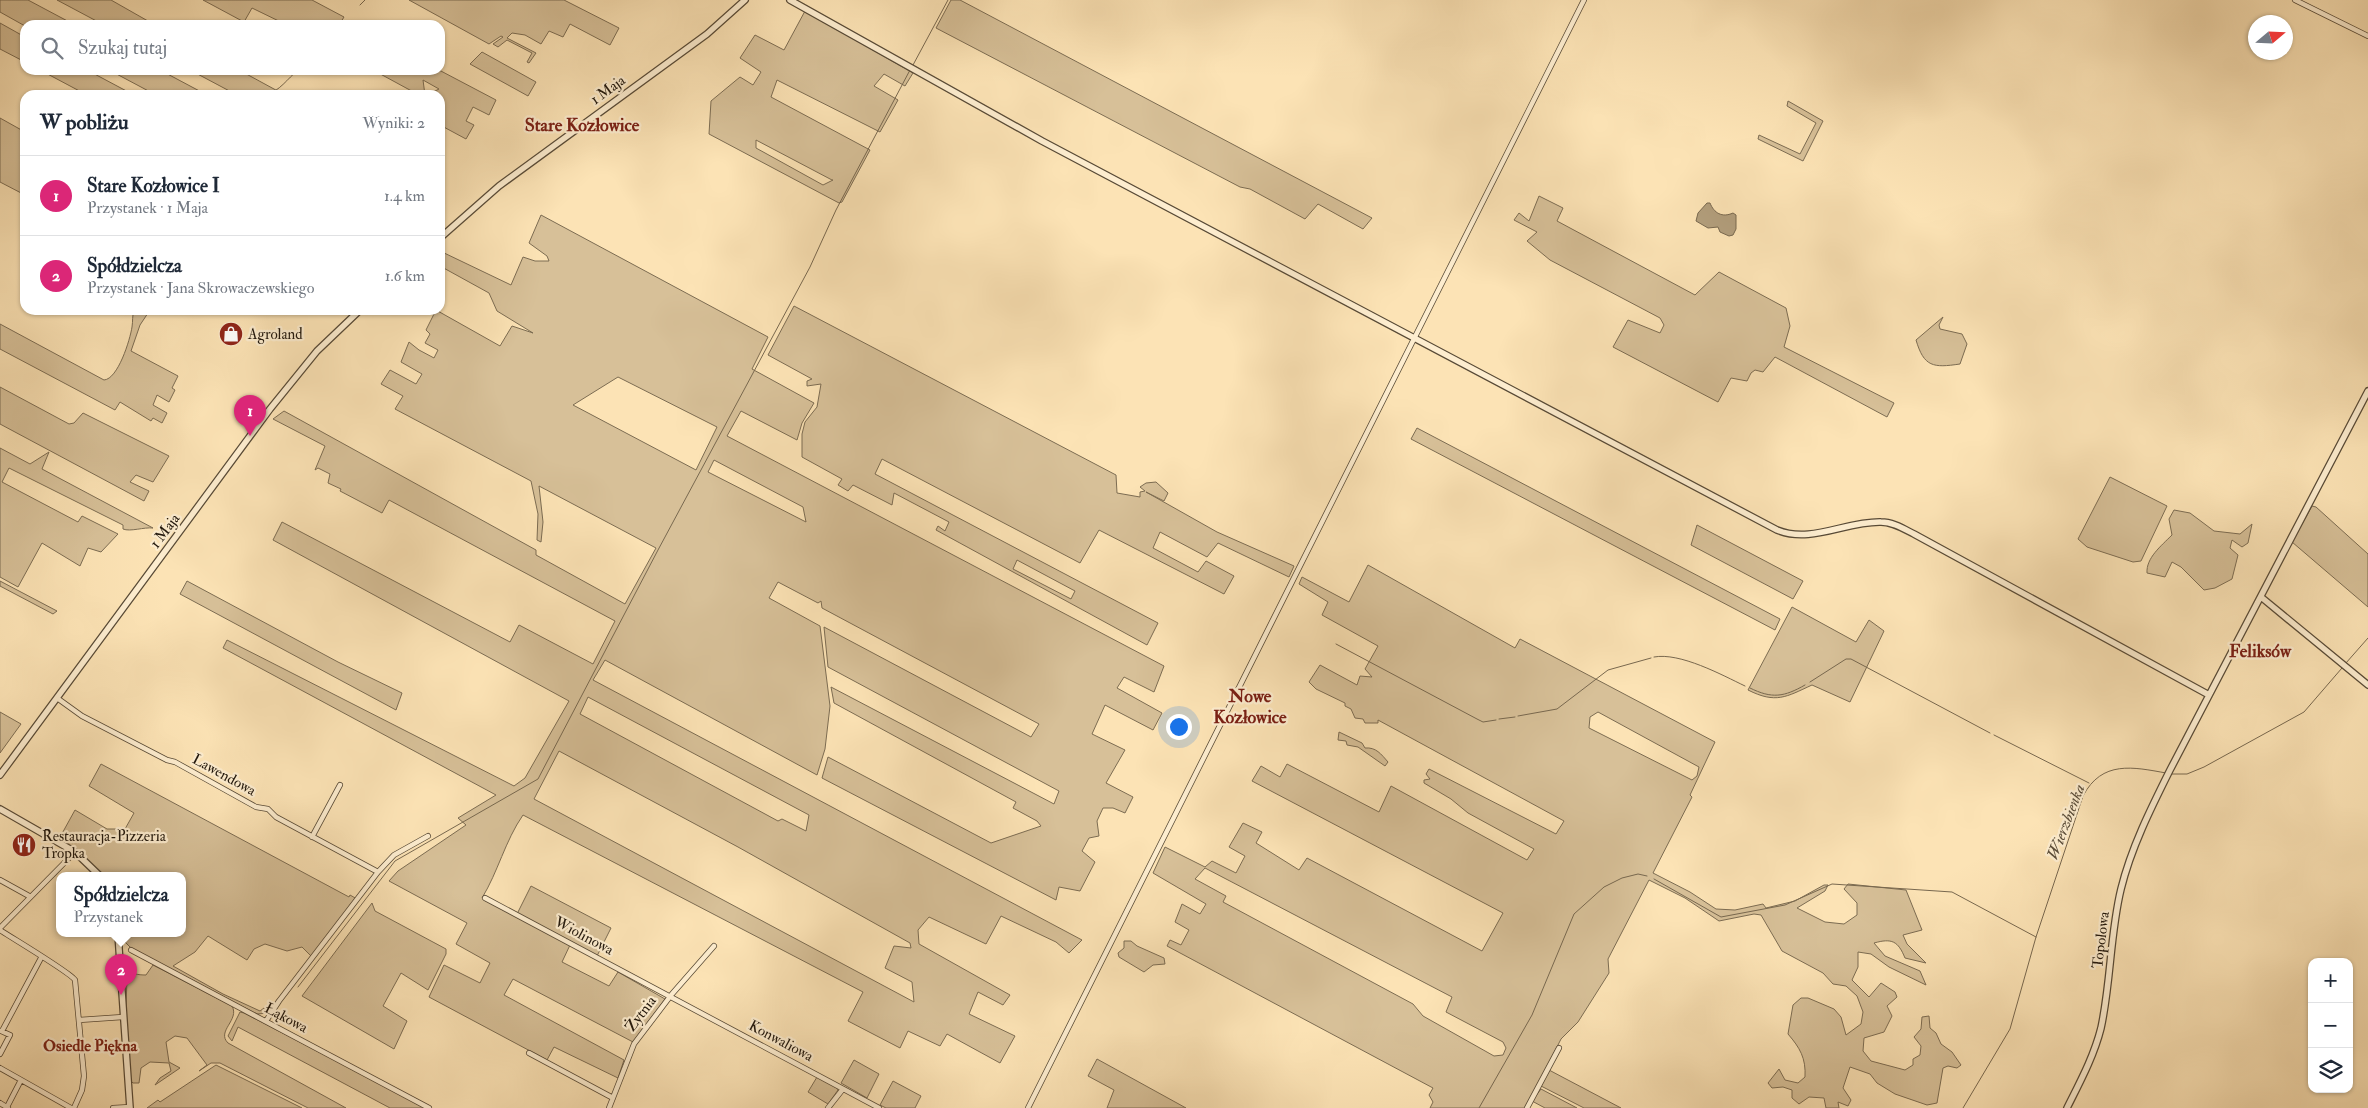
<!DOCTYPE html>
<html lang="pl">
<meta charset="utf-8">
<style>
body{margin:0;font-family:"IM FELL Double Pica",serif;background:#f6f6f7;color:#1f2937}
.controls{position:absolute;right:15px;bottom:15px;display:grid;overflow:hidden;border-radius:10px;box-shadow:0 1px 4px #0004}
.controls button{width:45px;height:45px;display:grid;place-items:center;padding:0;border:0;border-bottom:1px solid #e0e1e3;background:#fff;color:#1f2937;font:25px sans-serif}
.compass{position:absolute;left:2248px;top:15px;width:45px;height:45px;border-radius:50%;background:#fff;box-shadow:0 1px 4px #0004;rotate:71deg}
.you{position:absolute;left:1178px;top:726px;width:18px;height:18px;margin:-12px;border:4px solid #fff;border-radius:50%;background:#1a73e8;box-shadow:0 0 0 8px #1a73e833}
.badge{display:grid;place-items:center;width:32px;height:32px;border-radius:50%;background:#db2777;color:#fff;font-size:16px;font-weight:700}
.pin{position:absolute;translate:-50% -41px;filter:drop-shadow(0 1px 2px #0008)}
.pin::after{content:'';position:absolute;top:26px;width:18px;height:15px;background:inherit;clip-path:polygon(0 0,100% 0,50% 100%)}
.popup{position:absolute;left:56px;top:872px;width:130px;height:65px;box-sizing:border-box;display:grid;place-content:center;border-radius:10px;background:#fff;filter:drop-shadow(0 1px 4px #0005);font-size:16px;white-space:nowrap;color:#747a83}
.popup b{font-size:19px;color:#1f2937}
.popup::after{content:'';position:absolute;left:50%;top:100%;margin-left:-10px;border:10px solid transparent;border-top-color:#fff}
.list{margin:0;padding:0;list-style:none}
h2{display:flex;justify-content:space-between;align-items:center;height:65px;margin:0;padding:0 20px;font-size:21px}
h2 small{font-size:16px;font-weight:400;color:#747a83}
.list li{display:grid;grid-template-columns:32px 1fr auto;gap:15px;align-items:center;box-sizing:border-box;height:80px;padding:0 20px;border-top:1px solid #e0e1e3}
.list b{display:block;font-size:19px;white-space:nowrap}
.list p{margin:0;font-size:16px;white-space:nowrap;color:#747a83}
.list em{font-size:16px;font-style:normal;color:#747a83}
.icon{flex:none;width:28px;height:28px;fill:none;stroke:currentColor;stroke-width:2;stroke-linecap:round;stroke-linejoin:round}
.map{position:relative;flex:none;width:2368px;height:1108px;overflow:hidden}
.search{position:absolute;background:#fff;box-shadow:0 1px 4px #0004;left:20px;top:20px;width:425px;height:55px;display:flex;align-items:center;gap:12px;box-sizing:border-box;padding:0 18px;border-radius:15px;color:#747a83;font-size:19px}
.panel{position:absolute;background:#fff;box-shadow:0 1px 4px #0004;left:20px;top:90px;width:425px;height:225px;border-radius:15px}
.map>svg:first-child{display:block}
.green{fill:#d7c098;stroke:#7c6c52;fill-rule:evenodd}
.water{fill:#b29e7c;stroke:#78684f}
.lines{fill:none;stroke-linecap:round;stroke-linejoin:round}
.stream{stroke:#78684f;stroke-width:1}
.minor-casing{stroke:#584a36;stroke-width:6}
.tertiary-casing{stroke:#584a36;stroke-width:8}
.minor{stroke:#fdedcf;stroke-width:4.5}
.tertiary{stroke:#fdedcf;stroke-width:5.5}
.labels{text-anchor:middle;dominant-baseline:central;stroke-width:4.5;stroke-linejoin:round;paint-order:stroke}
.street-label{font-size:15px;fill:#21170c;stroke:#fdedcf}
.poi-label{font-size:15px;fill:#21170c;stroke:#fdedcf;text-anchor:start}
.water-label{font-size:16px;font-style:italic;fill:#5b4d39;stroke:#fdedcf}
.neighbourhood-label{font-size:16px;font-weight:bold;fill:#7a1f14;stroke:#fdedcf}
.quarter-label{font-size:18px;font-weight:bold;fill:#7a1f14;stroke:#fdedcf}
</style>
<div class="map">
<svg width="2368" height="1108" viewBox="0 0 2368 1108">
<rect width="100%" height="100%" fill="#fce3b5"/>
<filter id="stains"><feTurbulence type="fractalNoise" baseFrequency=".004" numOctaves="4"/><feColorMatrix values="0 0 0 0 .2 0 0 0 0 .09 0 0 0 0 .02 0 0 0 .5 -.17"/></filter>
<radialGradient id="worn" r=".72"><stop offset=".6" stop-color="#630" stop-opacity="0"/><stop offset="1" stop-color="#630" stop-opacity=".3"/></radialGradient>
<path class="green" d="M0,0H28L75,25L25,26L0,12Z
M57,0H111L155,25H104Z
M203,0H312L344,17L339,25H287L252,8L244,22Z
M409,0H564L619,28L610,45L570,24L563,37L549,31L541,44L525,35L512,33L507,38L536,53L529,63L527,62L532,53L507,40L498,47L493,44L503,37L501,36L489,44Z
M951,0H960L1372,218L1363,229L1318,204L1305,219L1250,189L1240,187L936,28Z
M805,11L913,73L905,86L884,74L874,86L898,100L880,132L777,80L771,97L870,150L842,202L839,203L709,134L711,101L740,77L753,85L761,72L740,58L755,35L784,50ZM756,140L832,180H833L823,185L756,148Z
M0,23L25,37V62L0,49Z
M482,52L536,82L528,96L470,64Z
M40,70H87L134,95H87Z
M109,70H160L207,95H156Z
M190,70H239L285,95H237Z
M373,70H439L496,100L489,115L473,107L466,121L474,125L466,139L440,125V95H427L439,89L423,80L425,95H419Z
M1788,101L1823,121L1803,161L1758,139L1759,135L1800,154L1816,123L1787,106Z
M0,118L25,132V195L0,182Z
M1539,196L1563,208L1557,221L1695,295L1719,272L1786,308L1790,326L1784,347L1894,403L1887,417L1775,357L1763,372L1755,370L1751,373L1747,381L1731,378L1718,402L1613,347L1628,320L1660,333L1664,325L1660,318L1550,260L1527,241L1537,232L1514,220L1519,213L1529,221Z
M541,215L768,337L752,369L814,403L802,423L797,440L741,411L727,436L1164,666L1154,692L1124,677L1117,688L1162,713L1153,730L1105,705L1092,734L1125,750L1106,783L1133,797L1125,813L1113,808H1103L1097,821L1099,836L1089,838L1082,851L1095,862L1080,891L1059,887L1056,900L822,778L828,757L991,843L1041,826L1037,821L1013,808L1016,802L834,703L831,687L1054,804L1059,791L828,667L824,627L1031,737L1039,724L822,608L821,601L818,603L778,582L769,598L820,626L830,706L825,749L817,775L605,660L593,680L1082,940L1069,953L1056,942L1001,916L986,944L929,917L918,930L919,944L1010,995L1003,1005L978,992L969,1014L1015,1036L1000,1063L947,1034L940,1046L908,1031L900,1048L848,1021L863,992L523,815C505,841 498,872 482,898L570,945L562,962L609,986L618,972L665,999L633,1042L513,979L504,995L624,1060L618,1078L554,1047L547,1060L429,997L444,965L480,983L490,963L456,944L467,923L389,881L398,871L466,825L458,818L496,795L223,648L227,640L514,786L525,778L569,701L273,540L282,522L510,642L519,625L593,664L615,621L389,500L382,513L340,491L341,489L328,483L330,474L318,468L315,470L325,446L273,419L284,411L536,550V555L625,604L656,548L539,486L543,522L541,542L537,540L538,514L531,481L395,409L403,396L381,384L390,370L416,384L422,374L401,362L409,342L419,350L434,358L438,350L425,343L430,334L426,330L436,310L500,346L512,326L533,333L497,311L489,293L440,266V251L511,285L523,257L535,261H549L547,256L529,243ZM618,377L717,427L696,470L573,405ZM714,460L803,507L806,522L708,472ZM588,697L809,815L806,831L782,819L778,821L580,714ZM559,751L738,847L910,943L911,948L894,946L885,968L912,982L914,1002L534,799Z
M794,306L1116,475L1117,493L1140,497V492L1145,491L1140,487L1146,483L1156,482L1168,493L1164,501L1146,492L1217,532L1294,566L1289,577L1218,543L1207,557L1160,532L1153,548L1198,572L1206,561L1234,576L1224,594L1099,530L1080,563L882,459L875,474L1158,623L1147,645L936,530L938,526L945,531L949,522L894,493L892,505L853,485L848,491L838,485L842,479L802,457V434L805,422L817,407L821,384L807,386V381L812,379L768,355ZM1017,560L1075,591L1071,599L1013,569Z
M150,310L140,325L131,351L178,376L172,388L175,390L169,402L157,395L153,405L167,413L162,423L153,418L151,421L120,402L115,410L0,349V324L104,380C118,379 130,340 132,327C133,321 132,316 134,311Z
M1943,317L1939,325L1940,329L1962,334L1967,344L1960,364C1933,368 1924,367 1916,340Z
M0,387L69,424L74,423L83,413L169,456L153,482L136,475L130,482L149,491L144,501L0,424Z
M1417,428L1780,619L1775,630L1411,439Z
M0,448L30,464L49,452L42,469L153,528C144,527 130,532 123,529V525L9,468L2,482L78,522L82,516L118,534L101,552L88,548L80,566L42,543L18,587L0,577Z
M2110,477L2167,506L2141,561L2133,562L2087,547L2078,539Z
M2312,506L2316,507L2368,554V607L2292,542Z
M2174,510L2190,513L2214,531L2240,534L2252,524L2248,543L2242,547L2232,540L2230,548L2238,555L2232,579L2215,588L2204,590L2181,567L2172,562L2165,577L2147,573C2146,558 2161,546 2172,535L2169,519Z
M1697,525L1803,581L1793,599L1691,545Z
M1368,565L1515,648L1520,639L1715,742L1690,795L1692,797L1653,873L1690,892L1716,909L1735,910L1763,904L1766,908L1795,901L1824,885H1828L1825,891L1797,908L1825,922L1844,924L1857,915V903L1844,889L1848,884L1906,890L1922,930L1903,935L1907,944L1926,963L1905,958C1898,941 1892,938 1874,943L1885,956L1920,971L1926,985L1889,967L1871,954L1858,952V967L1852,980L1869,997L1881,983L1895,992L1897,997L1887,1006L1892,1016L1884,1032L1864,1038L1863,1051L1871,1061L1905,1070L1913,1065V1059L1920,1055L1921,1046L1914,1037L1921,1029L1922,1017L1929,1016L1930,1028L1936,1033L1941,1044L1952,1052L1961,1065L1957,1068L1948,1066L1943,1068L1937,1103L1927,1105L1895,1094L1877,1083L1870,1074L1850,1067L1843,1088L1851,1100L1848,1106L1838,1102L1839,1108H1826L1824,1098L1809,1097L1799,1104L1792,1098V1090L1783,1087L1772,1088L1768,1083L1779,1069L1785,1080L1798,1083L1805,1077C1806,1058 1800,1048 1788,1034L1793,1005L1801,998H1808L1834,1009L1841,1017L1846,1035L1861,1024L1863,1012L1857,996L1846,986L1833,984L1823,973L1782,951L1761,915L1754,914L1719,921L1685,898L1649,880L1608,959L1609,973L1578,1022L1561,1039L1526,1108H1430L1433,1102L1429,1095L1433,1088L1167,946L1170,940L1181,945L1189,930L1175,922L1182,904L1200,914L1206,904L1153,873L1165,847L1205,867L1212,861L1236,873L1245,856L1229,847L1243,823L1262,832L1256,843L1299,870L1307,858L1482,951L1503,913L1252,781L1261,766L1280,777L1287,764L1379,812L1391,786L1527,860L1534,849L1468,813L1451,799L1424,783V780L1430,779L1426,774L1429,769L1556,834L1564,821L1378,720V723H1365L1363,719L1355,718L1351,709L1345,706V703L1316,689L1309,682L1320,665L1357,685L1360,676L1372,677L1365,669L1378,646L1322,615L1328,602L1299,584L1302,577L1349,602ZM1598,712L1699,767L1697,776L1692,780L1589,728L1590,717ZM1205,868L1452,997L1446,1012L1503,1042L1506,1048L1503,1055L1494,1056L1423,1016L1413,1004L1223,902L1226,896L1195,879Z
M0,581L57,611L53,614L0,586Z
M187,581L338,662L402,693L396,710L180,594Z
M1792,607L1856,642L1869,620L1884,631L1850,702L1812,685C1786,697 1776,704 1748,690Z
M0,712L21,724L0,753Z
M1339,732L1362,743L1365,748C1376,747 1381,754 1388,762L1385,766L1358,747L1347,745L1346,741L1338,740Z
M101,764L349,897L350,895L357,899L311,956L302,947L287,951L265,944L254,949L247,960L208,936L195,952L173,966L223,994L260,1011L264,1008L269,1013L257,1014L131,948L121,938L120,934H182V876H102L79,851L59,839L75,810L107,829H125L134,813L89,786Z
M531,886L611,928L597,956L517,914Z
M372,903L375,911L446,949V954L428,990L401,973L383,1006L407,1021L394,1049L302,996Z
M1124,941H1131L1137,946L1164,958L1165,964L1153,965L1144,972L1119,957L1118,953L1124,948Z
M153,965L232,1006C240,1020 216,1031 228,1043L346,1108H308L220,1063H211L199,1071L207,1065L187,1038L175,1036L166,1042L169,1062L180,1068L155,1085L160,1078L171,1071L169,1063L150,1062L141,1068L139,1083H133L130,1080L126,1009L127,976L123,968L126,967C130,974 138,975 146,975Z
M240,1012L244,1013L427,1108H390L238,1027L232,1041L228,1036Z
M1097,1059L1186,1108H1107L1114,1090L1088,1076Z
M854,1060L879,1074L867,1098L841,1083Z
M216,1065L302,1108H147L158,1100L160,1102Z
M1549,1070L1621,1108H1584L1541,1086Z
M817,1077L837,1088L838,1090L828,1104L808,1092Z
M893,1081L921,1096L915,1108H886L880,1105Z
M1541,1089L1577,1108H1545L1532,1101Z"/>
<path class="water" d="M1707,203H1710C1714,213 1722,218 1733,213L1736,215V229L1733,235L1729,236L1720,232L1718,227L1708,228L1696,221L1698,213Z"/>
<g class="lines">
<path class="stream" d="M360,5L365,0
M913,65L948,0
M266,95C280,91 287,79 298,70
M1336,644L1477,719L1483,722L1496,720
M1654,657C1680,652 1722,675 1745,686
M2346,663L2368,638
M1810,682L1846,659H1851L1990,733
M1750,688C1772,699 1784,697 1805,685
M1518,716L1557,709L1608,670L1651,658
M1499,719L1515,717
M1994,735L2089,783
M2170,774H2187L2204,767L2304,712L2342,668
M1654,879L1721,917L1785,905L1832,884L1952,892L2036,937
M298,987L395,861L538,779L658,550L810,267L836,210L910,70
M1479,1108L1532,1015L1574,914L1604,887L1622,878L1638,874L1647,876
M1963,1108L2010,1029L2036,937L2083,796C2102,760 2133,767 2166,773"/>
<g class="minor-casing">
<path id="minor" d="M2295,0L2368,36
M57,698L82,716L167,760L175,762L256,807L268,809L276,817L378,872
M312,837L340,785
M0,880L29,896
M485,898L879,1108
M0,928L75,852
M0,930C12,938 71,973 75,980L84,1076L82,1090L74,1108
M131,950L429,1108
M79,1020L123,1017
M266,1021L279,1001L378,872L394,855L428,836
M2,1031L41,958
M529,1053L613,1098
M0,1054L10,1035L1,1031
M0,1068L71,1108
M0,1103L8,1108
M7,1107L21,1080
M113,1108L130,1107
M609,1108L634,1044L672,994L714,946
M828,1108L843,1089
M1028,1108L1584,0
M1527,1108L1559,1048"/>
</g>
<g class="tertiary-casing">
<path id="tertiary" d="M790,0L1042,141L1777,530C1811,544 1846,521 1881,522C1893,522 1904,529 1914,534L2209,695
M440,238L499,186L707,34L745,0
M2261,597L2368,685
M0,775L270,409L317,351L360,310
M0,809L75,852L100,876
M118,934L130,1108
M2067,1108C2080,1082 2094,1056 2101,1028C2111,982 2110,934 2121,889C2131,848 2151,808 2170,770L2368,391"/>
</g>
<use href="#minor" class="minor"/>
<use href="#tertiary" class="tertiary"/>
</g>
<defs>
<g id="shop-disc" transform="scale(1.25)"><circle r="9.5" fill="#8f2418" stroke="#fdedcf"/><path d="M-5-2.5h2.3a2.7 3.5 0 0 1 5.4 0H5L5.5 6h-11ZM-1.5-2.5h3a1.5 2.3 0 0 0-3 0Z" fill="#fff"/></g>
<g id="restaurant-disc" transform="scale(1.25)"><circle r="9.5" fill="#8f2418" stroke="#fdedcf"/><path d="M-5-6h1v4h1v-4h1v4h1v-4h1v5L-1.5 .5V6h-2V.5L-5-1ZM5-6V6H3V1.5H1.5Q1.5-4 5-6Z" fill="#fff"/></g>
</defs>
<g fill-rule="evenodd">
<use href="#shop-disc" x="231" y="334"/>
<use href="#restaurant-disc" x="24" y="845"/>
</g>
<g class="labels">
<g class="street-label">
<text transform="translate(608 90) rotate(-36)">1 Maja</text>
<text transform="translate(165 531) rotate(-53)">1 Maja</text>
<text transform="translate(224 775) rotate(29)">Lawendowa</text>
<text transform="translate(584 936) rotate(28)">Wiolinowa</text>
<text transform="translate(2101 940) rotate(-83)">Topolowa</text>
<text transform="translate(641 1014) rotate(-53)">Żytnia</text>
<text transform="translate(286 1018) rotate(28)">Łąkowa</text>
<text transform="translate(781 1041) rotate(28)">Konwaliowa</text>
</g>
<g class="poi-label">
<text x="248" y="334">Agroland</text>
<text x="42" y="836">Restauracja-Pizzeria<tspan x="42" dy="17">Tropka</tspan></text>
</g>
<g class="water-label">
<text transform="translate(2066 822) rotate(-69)">Wierzbienka</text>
</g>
<g class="neighbourhood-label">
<text x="90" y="1046">Osiedle Piękna</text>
</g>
<g class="quarter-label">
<text x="582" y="125">Stare Kozłowice</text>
<text x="2260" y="651">Feliksów</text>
<text x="1250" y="696">Nowe<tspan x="1250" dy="21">Kozłowice</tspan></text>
</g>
</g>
<rect width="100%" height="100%" filter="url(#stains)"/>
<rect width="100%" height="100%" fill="url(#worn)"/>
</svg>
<div class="controls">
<button>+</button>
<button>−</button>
<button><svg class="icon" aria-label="layers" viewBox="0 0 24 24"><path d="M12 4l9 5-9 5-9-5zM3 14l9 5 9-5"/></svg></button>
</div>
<svg class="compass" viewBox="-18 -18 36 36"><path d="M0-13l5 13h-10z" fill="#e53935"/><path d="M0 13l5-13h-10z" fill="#747a83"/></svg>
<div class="you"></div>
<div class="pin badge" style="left:250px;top:436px">1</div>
<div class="pin badge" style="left:121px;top:995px">2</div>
<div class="popup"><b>Spółdzielcza</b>Przystanek</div>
<div class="search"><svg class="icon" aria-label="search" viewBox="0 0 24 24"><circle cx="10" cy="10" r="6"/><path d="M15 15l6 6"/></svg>Szukaj tutaj</div>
<section class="panel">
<h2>W pobliżu<small>Wyniki: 2</small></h2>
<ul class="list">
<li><span class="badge">1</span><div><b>Stare Kozłowice I</b><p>Przystanek · 1 Maja</p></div><em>1.4 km</em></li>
<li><span class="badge">2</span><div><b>Spółdzielcza</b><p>Przystanek · Jana Skrowaczewskiego</p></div><em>1.6 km</em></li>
</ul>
</section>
</div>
